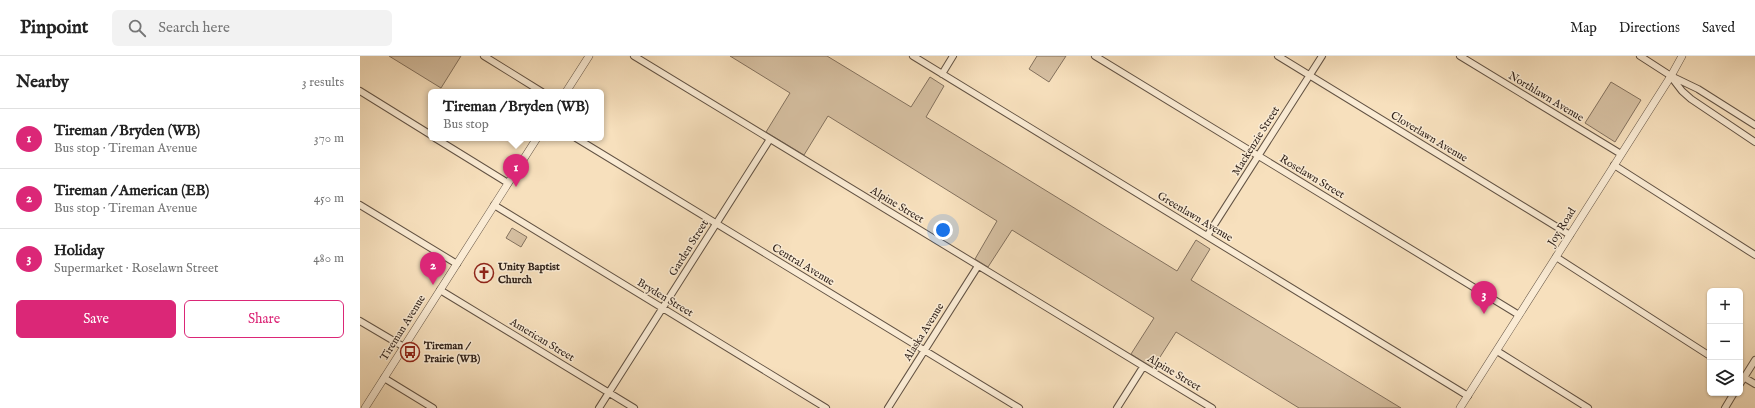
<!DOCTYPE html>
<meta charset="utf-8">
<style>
body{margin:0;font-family:"IM FELL English",serif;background:#f2f2f2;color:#222}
.controls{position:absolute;right:12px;bottom:12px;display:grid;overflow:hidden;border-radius:6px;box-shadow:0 1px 3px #0004}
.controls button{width:36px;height:36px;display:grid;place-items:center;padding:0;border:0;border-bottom:1px solid #e0e0e0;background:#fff;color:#222;font:20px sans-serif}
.you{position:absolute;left:583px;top:174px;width:14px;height:14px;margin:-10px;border:3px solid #fff;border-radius:50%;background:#1a73e8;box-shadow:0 0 0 6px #1a73e833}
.badge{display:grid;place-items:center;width:26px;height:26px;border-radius:50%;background:#db2777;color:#fff;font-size:13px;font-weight:700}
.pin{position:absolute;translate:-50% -33px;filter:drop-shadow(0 1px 2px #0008)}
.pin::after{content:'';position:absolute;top:21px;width:14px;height:12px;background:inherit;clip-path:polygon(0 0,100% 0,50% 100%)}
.popup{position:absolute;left:68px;top:33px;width:176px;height:52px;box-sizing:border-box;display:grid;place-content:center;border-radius:6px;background:#fff;filter:drop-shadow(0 1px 3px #0005);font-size:13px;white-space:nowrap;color:#767676}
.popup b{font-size:15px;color:#222}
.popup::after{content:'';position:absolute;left:50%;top:100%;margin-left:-8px;border:8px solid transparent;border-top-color:#fff}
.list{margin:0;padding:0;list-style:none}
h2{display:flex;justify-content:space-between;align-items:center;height:52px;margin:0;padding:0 16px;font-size:17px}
h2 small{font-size:13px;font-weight:400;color:#767676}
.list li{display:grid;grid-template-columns:26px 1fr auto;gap:12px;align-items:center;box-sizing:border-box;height:60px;padding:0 16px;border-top:1px solid #e0e0e0}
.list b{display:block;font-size:15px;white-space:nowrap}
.list p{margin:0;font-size:13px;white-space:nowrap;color:#767676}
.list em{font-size:13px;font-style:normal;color:#767676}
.actions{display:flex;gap:8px;padding:12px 16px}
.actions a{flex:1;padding:9px 0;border:1px solid #db2777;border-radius:6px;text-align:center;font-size:14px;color:#db2777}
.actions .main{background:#db2777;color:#fff}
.icon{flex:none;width:22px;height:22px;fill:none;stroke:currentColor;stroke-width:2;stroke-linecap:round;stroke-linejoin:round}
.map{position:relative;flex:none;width:1395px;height:352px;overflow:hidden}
header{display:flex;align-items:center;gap:24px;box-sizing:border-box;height:56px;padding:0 20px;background:#fff;border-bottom:1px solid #e0e0e0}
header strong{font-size:19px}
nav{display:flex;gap:22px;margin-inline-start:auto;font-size:14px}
.search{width:280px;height:36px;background:#f2f2f2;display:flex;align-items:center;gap:10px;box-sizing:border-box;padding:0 14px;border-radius:6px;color:#767676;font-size:15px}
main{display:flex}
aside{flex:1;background:#fff}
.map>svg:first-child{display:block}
.green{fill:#d6c0a2;stroke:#84725f}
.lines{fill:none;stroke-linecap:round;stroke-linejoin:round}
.minor-casing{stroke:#635344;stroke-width:8}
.tertiary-casing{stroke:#635344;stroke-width:8}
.minor{stroke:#faebd4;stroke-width:6}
.tertiary{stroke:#faebd4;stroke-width:7}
.labels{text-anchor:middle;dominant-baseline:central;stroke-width:3;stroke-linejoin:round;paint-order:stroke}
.street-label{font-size:11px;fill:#32241c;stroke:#faebd4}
.poi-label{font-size:11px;font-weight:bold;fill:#32241c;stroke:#faebd4;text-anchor:start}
</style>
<header>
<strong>Pinpoint</strong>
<div class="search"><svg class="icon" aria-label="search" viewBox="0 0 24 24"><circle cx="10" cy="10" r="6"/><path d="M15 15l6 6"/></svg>Search here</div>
<nav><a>Map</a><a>Directions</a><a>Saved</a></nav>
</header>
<main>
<aside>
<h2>Nearby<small>3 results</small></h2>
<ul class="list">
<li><span class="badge">1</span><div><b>Tireman / Bryden (WB)</b><p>Bus stop · Tireman Avenue</p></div><em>370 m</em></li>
<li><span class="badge">2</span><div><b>Tireman / American (EB)</b><p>Bus stop · Tireman Avenue</p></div><em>450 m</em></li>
<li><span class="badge">3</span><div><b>Holiday</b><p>Supermarket · Roselawn Street</p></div><em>480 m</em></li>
</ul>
<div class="actions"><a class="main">Save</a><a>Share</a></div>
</aside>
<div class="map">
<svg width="1395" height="352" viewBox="0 0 1395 352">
<rect width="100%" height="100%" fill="#f7e0bd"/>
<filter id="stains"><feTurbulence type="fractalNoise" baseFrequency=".005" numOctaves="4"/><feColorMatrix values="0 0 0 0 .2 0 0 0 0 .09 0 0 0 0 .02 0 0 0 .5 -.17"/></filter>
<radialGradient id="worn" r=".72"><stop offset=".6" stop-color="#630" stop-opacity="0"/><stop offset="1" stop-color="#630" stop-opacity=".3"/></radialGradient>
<path class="green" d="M29,0H101L81,32Z
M370,0H467L551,51L570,21L584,30L566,61L817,215L836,184L850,193L831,224L1041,352H939L816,276L793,312L771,298L794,262L652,174L628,211L615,203L637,165L468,60L444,99L406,76L430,37Z
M677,0H706L689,26L669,13Z
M1251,26L1281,44L1255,86L1225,67Z
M152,172L167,181L161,191L146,182Z"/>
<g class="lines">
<g class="minor-casing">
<path id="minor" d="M124,0L182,36
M274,0L852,352
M553,0L1108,340
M735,0L1159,259
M918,0L1210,179
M1100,0L1261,98
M1280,0L1311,20L1338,33L1395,69
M582,18L593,0
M1312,22L1322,35L1331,43L1395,86
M0,35L71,79
M75,82L148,127
M216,82L659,352
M1254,109L1395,199
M0,149L97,208
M134,149L466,352
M847,180L962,0
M1196,201L1350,300
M80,234L274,352
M0,265L44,291
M1137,295L1228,352
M1380,319L1395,328
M24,322L73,352
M1380,328L1395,304
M239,352L410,83
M528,352L618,210
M757,352L783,311
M1365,352L1374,337"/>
</g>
<g class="tertiary-casing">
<path id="tertiary" d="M206,36L229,0
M5,352L177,82
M1100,352L1311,20L1322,0"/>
</g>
<use href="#minor" class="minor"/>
<use href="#tertiary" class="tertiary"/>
</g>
<defs>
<g id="church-ring" transform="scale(1)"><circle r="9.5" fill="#faebd4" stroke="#8f2418" stroke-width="1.5"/><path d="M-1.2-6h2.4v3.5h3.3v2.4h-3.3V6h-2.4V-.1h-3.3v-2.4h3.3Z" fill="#8f2418"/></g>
<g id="bus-ring" transform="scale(1)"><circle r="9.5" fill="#faebd4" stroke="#8f2418" stroke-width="1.5"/><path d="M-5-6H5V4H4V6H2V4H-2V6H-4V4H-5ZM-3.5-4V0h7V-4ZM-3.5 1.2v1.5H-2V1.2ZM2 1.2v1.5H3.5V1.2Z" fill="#8f2418"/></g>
</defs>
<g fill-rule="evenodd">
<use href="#church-ring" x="124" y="217"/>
<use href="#bus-ring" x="50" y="296"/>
</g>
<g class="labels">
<g class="street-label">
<text transform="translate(1186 41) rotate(31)">Northlawn Avenue</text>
<text transform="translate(1069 81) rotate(31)">Cloverlawn Avenue</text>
<text transform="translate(896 85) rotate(-58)">Mackenzie Street</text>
<text transform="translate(952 121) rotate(31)">Roselawn Street</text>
<text transform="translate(537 149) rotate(31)">Alpine Street</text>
<text transform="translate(835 161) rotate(31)">Greenlawn Avenue</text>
<text transform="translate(1202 171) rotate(-58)">Joy Road</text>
<text transform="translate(329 192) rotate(-58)">Garden Street</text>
<text transform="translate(443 209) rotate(31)">Central Avenue</text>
<text transform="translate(305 242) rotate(31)">Bryden Street</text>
<text transform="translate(43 272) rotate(-58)">Tireman Avenue</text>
<text transform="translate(564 276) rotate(-58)">Alaska Avenue</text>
<text transform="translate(182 284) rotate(31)">American Street</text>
<text transform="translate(814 317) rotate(31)">Alpine Street</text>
</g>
<g class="poi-label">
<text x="138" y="211">Unity Baptist<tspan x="138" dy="13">Church</tspan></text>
<text x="64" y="290">Tireman /<tspan x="64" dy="13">Prairie (WB)</tspan></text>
</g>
</g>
<rect width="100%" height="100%" filter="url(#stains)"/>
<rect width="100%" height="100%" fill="url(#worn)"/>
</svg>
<div class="controls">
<button>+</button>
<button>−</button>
<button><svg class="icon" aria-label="layers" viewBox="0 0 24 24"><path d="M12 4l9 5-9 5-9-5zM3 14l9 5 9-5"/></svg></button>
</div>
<div class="you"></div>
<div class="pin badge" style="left:156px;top:131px">1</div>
<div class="popup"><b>Tireman / Bryden (WB)</b>Bus stop</div>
<div class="pin badge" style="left:73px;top:229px">2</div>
<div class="pin badge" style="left:1124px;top:258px">3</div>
</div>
</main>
